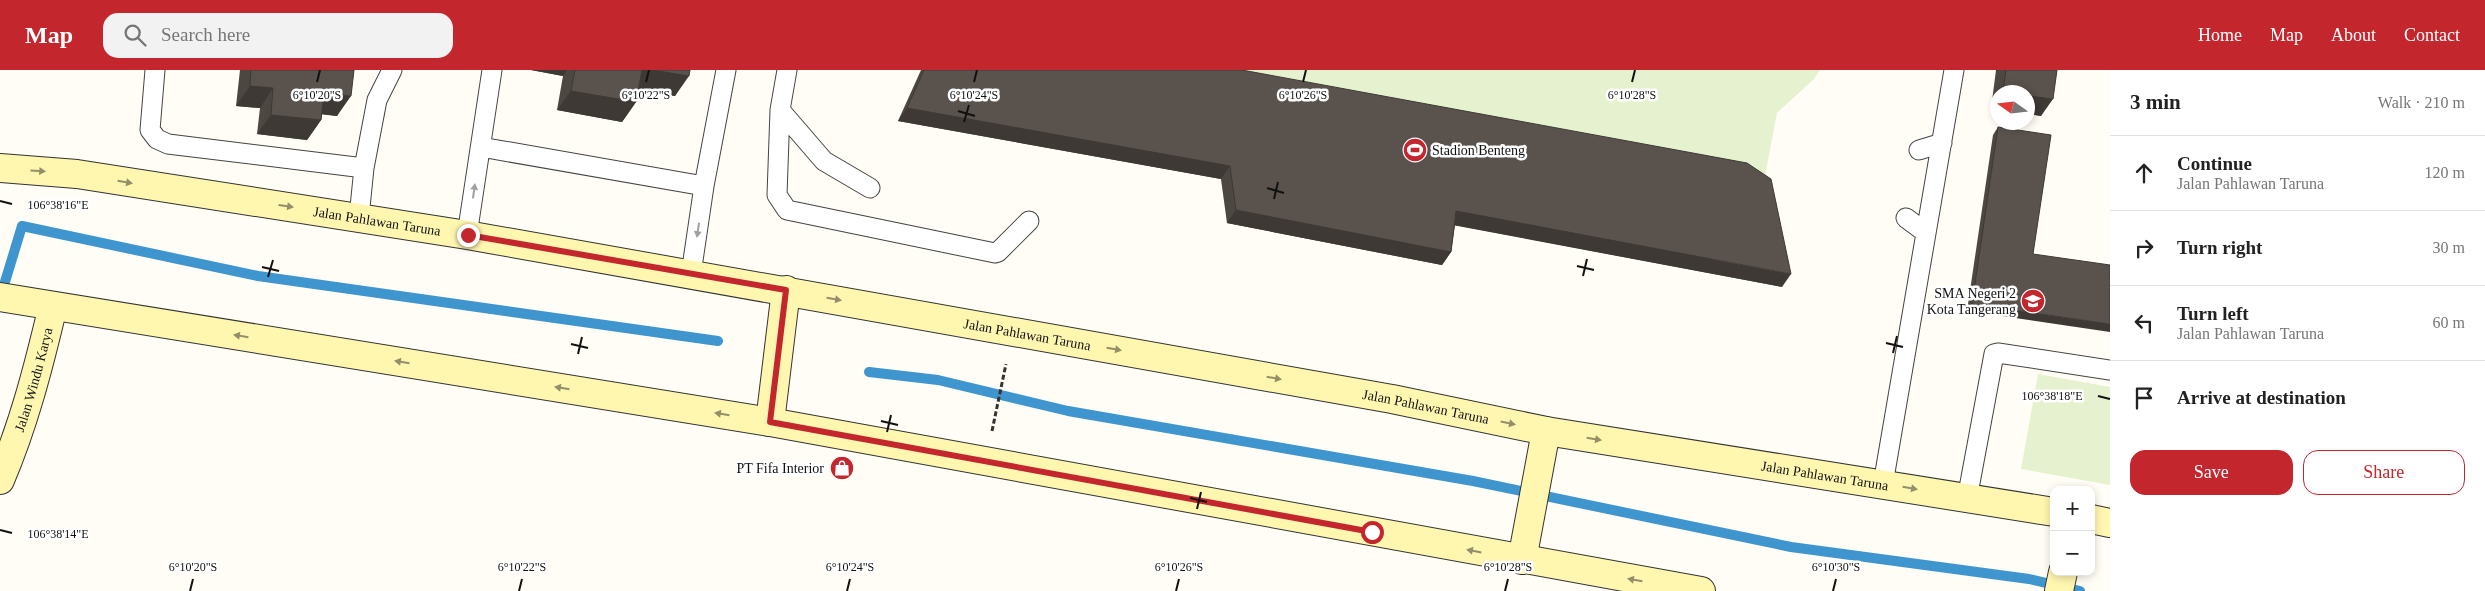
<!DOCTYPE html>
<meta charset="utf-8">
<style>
body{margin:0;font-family:"Times New Roman",serif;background:#f2f2f2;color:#222}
.controls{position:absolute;right:15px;bottom:15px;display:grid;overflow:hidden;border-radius:10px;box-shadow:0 2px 8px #0003}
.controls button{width:45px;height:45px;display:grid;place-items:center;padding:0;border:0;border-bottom:1px solid #e0e0e0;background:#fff;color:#222;font:25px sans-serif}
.compass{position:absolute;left:1990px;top:15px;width:45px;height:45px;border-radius:50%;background:#fff;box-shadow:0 2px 8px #0003;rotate:284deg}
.stop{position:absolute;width:15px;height:15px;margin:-11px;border:4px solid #c4262e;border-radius:50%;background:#fff}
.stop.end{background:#c4262e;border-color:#fff;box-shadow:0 1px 5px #0008}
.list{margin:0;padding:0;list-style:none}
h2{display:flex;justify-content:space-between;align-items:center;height:65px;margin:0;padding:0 20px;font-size:21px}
h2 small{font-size:16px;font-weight:400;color:#767676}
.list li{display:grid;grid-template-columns:32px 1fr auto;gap:15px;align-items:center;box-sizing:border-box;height:75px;padding:0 20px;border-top:1px solid #e0e0e0}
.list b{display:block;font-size:19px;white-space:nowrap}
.list p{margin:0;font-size:16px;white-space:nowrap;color:#767676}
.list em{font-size:16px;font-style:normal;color:#767676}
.actions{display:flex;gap:10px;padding:15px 20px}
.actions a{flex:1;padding:11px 0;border:1px solid #c4262e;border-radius:15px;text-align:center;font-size:18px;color:#c4262e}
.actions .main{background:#c4262e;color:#fff}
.icon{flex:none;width:28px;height:28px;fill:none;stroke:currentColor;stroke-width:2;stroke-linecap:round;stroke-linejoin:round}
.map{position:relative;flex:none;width:2110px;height:521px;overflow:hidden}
header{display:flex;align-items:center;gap:30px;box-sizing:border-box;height:70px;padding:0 25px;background:#c4262e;color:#fff}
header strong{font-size:24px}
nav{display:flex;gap:28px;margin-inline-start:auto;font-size:18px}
.search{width:350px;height:45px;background:#f2f2f2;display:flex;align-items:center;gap:12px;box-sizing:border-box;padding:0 18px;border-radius:15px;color:#767676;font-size:19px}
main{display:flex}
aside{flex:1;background:#fff}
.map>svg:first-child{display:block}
.pitch{fill:#e6f2cf}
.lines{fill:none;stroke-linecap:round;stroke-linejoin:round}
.stream{stroke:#3f96cf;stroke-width:10}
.service-casing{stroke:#444;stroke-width:21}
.secondary-casing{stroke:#333;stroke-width:30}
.path{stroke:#333;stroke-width:3;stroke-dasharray:5 2.5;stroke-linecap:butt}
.service{stroke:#fff;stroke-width:19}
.secondary{stroke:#fff6b0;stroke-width:28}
.wall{fill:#4d4742}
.shaded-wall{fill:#3f3936}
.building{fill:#5a524d;stroke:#3f3936}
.oneway{fill:#948f68}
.oneway2{fill:#a0a0a0}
.route{stroke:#c4262e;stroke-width:6}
.ticks{fill:none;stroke:#111;stroke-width:2}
.labels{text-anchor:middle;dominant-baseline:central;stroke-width:5;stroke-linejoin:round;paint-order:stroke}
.poi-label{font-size:14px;fill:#111;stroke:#fff;text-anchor:end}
.street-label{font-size:14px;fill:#111;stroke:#fff}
.ticks-label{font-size:12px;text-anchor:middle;fill:#111;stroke:#fff;stroke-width:5;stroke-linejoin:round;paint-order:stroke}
</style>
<header>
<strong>Map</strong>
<div class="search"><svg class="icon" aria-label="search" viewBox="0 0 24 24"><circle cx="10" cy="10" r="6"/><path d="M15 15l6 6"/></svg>Search here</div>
<nav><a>Home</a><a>Map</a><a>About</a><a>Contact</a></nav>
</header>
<main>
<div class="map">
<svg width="2110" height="521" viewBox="0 0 2110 521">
<rect width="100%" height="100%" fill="#fffdf5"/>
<path class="pitch" d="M923,0H1820L1814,9L1777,43L1762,122L1448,154L1442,195L1227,153L1221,109Z
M2038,304L2110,317V415L2021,399Z"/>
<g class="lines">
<path class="stream" d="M1,225L22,156L258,206L718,271
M869,302L938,310L1068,341L1473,411L1791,477L2029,509L2080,521"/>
<g class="service-casing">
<path id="service" d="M155,0L150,60L157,69L168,74L364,98L359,147
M787,0L780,40L777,125L787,140L995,183L998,182L1029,151
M780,40L824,91L870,118
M481,77L704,116
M1919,80L1942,73
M364,98L377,30L392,0
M1906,148L1925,162
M467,165L492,0
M691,204L704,116L726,0
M1883,414C1906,276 1931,138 1954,0
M1967,429L1994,284L1998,283L2110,300"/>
</g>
<g class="secondary-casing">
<g id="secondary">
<path id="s1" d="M0,98L77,104L467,165L1392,329L1546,361L2054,442"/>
<path d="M0,227L770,352L1701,521"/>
<path d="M770,352L786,220"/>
<path id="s2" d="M0,410C24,354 39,295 53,236"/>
<path d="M2091,449L2110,453"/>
<path d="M1522,490L1546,361"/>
<path d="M2059,521L2063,502"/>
</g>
</g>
<path class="path" d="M992,361L1006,294"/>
<use href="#service" class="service"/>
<use href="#secondary" class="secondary"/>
</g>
<path class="wall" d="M240,0H354L337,46L322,44L321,50L307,70L257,64L260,38L236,36Z
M531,0H690L675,26L638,20L636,32L622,52L557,40L563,6Z
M921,0H1242L1782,217L1455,155L1451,182L1442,195L1227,153L1221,109L898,51Z
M1996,0H2057L2041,46L2028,44V22H1998V40L1991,39Z
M1998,57L2033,184L1967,241L1993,65Z"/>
<path class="shaded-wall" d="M531,0H567L563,6Z
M641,0H652L689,6L675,26L628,18Z
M250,16L273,18L260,38L236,36Z
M571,21L636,32L622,52L557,40Z
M324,23L351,26L337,46L310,43Z
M2028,26L2053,29L2041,46L2028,44Z
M1998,29V40L1991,39Z
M907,38L1230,96L1221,109L898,51Z
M271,45L321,50L307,70L257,64Z
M1236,140L1451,182L1442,195L1227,153Z
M1456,141L1791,204L1782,217L1447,154Z
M1972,234L2110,254V262L1967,241Z"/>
<path class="building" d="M251,0H354L351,26L324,23L321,50L271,45L273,18L250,16Z
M575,0H642L636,32L571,21Z
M652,0H690L689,6Z
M924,0H1242L1747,93L1771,109L1791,204L1456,141L1451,182L1236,140L1230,96L907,38Z
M2006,0H2057L2053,29L2028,26V22H2003Z
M1998,57L2051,65L2033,184L2110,195V254L1972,234Z"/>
<defs><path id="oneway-solid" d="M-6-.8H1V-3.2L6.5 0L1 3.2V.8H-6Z" transform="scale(1.25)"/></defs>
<g class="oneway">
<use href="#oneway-solid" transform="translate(38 101) rotate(4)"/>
<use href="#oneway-solid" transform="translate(125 112) rotate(10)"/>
<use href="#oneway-solid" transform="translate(286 136) rotate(8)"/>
<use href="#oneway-solid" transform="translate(834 229) rotate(10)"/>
<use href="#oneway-solid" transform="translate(241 266) rotate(-171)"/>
<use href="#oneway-solid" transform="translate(1114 279) rotate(10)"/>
<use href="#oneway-solid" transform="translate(402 292) rotate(-171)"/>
<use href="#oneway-solid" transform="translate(1274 308) rotate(10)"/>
<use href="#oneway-solid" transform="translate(562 318) rotate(-171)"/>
<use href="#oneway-solid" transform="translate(722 344) rotate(-171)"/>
<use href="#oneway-solid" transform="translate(1508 353) rotate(12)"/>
<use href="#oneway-solid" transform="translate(1594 369) rotate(9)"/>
<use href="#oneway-solid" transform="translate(1910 418) rotate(10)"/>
<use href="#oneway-solid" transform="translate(1474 481) rotate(-169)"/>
<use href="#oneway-solid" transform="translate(1635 510) rotate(-170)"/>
</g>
<g class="oneway2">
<use href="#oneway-solid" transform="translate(474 121) rotate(-82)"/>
<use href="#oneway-solid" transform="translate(698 160) rotate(98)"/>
</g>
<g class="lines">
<path class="route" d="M468,165L786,220L770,352L1372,462"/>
</g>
<path class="ticks" d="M317,12L320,0M646,12L649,0M974,12L977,0M1303,12L1306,0M1632,12L1635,0M958,41L975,46M964,52L969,35M1267,118L1284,123M1274,129L1278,112M0,131L12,134M1577,196L1594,200M262,197L279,201M1583,206L1587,189M268,207L273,190M1886,273L1903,277M571,274L588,278M1893,283L1897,266M578,284L582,267M2098,326L2110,329M881,351L898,355M887,362L891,345M1190,428L1207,432M1197,439L1201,422M0,460L12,463M190,521L193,509M519,521L522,509M847,521L850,509M1176,521L1179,509M1505,521L1508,509M1833,521L1836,509"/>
<defs>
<g id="stadium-disc" transform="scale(1.25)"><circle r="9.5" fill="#c4262e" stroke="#fff"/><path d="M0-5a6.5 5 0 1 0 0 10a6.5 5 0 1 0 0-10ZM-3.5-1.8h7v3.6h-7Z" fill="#fff"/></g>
<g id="school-disc" transform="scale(1.25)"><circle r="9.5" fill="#c4262e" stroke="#fff"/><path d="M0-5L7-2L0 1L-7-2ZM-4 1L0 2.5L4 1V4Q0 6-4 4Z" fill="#fff"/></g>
<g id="shop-disc" transform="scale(1.25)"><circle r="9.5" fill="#c4262e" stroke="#fff"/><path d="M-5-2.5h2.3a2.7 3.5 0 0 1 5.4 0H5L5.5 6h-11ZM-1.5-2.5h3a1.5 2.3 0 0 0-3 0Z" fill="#fff"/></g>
</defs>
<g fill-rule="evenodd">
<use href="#stadium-disc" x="1415" y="80"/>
<use href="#school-disc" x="2033" y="231"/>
<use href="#shop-disc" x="842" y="398"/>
</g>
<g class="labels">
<g class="poi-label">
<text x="1432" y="80" text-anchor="start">Stadion Benteng</text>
<text x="2016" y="223">SMA Negeri 2<tspan x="2016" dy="16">Kota Tangerang</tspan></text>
<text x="824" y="398">PT Fifa Interior</text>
</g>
<g class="street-label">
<text stroke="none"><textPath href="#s1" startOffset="381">Jalan Pahlawan Taruna</textPath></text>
<text stroke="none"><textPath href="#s1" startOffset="1041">Jalan Pahlawan Taruna</textPath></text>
<text stroke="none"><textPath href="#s2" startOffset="106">Jalan Windu Karya</textPath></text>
<text stroke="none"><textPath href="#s1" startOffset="1446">Jalan Pahlawan Taruna</textPath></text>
<text stroke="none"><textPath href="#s1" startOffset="1851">Jalan Pahlawan Taruna</textPath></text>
</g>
</g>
<g class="ticks-label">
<text x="317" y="29">6°10'20"S</text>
<text x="646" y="29">6°10'22"S</text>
<text x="974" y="29">6°10'24"S</text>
<text x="1303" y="29">6°10'26"S</text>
<text x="1632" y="29">6°10'28"S</text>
<text x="58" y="139">106°38'16"E</text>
<text x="2052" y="330">106°38'18"E</text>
<text x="58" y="468">106°38'14"E</text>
<text x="193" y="501">6°10'20"S</text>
<text x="522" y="501">6°10'22"S</text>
<text x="850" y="501">6°10'24"S</text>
<text x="1179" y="501">6°10'26"S</text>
<text x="1508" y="501">6°10'28"S</text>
<text x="1836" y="501">6°10'30"S</text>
</g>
</svg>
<div class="controls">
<button>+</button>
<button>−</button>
</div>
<svg class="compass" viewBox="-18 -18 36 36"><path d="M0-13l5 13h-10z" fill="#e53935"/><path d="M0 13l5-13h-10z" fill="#767676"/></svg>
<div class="stop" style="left:1372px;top:462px"></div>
<div class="stop end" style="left:468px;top:165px"></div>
</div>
<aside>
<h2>3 min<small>Walk · 210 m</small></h2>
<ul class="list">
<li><svg class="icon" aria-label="ahead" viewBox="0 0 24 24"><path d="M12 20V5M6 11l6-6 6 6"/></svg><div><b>Continue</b><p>Jalan Pahlawan Taruna</p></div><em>120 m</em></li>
<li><svg class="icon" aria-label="right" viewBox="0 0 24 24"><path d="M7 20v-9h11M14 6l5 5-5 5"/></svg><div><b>Turn right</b></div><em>30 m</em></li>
<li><svg class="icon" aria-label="left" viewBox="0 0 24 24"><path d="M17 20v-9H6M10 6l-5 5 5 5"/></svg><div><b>Turn left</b><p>Jalan Pahlawan Taruna</p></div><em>60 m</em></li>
<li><svg class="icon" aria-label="arrive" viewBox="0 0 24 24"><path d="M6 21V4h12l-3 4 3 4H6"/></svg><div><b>Arrive at destination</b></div></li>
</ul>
<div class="actions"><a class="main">Save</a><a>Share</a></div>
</aside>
</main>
